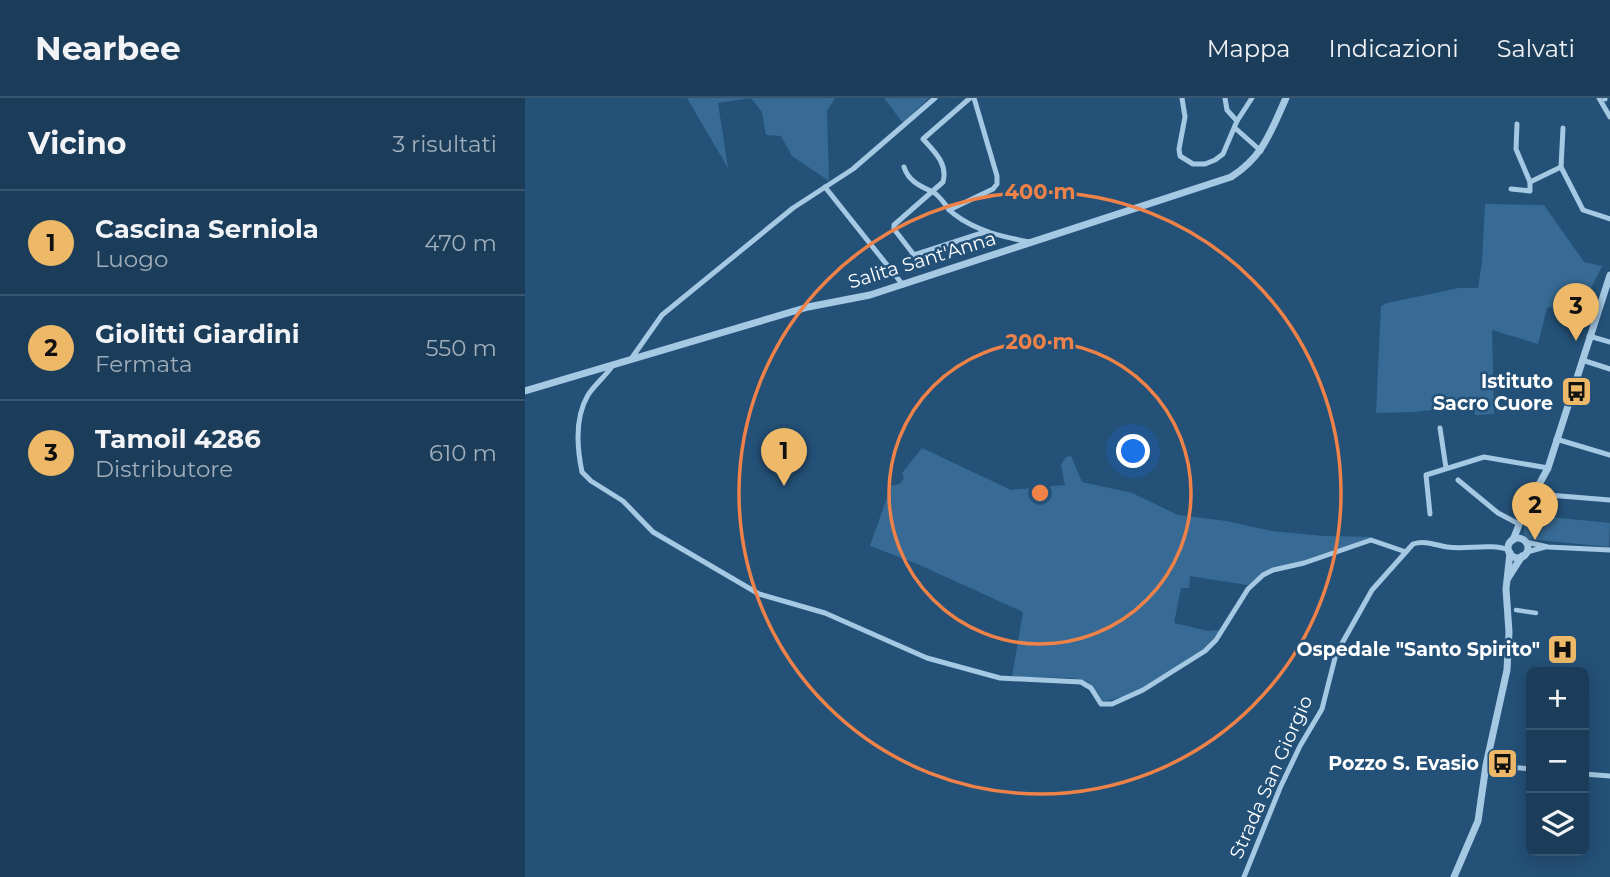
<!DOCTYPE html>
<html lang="it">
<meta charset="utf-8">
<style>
:root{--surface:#1b3d5a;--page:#284863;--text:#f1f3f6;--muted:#a0aebb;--line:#395670;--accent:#edb969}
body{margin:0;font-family:Montserrat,sans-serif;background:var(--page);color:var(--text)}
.controls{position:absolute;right:21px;bottom:21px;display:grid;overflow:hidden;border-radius:10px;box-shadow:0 4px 18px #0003}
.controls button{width:63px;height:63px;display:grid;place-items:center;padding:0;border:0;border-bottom:2px solid var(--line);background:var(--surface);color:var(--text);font:35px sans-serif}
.you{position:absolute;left:609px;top:354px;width:24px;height:24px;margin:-18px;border:5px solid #fff;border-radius:50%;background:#1a73e8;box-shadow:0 0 0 10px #1a73e833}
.badge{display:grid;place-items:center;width:46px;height:46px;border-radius:50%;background:var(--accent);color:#111;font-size:23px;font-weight:700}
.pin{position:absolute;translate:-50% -58px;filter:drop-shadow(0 2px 4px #0008)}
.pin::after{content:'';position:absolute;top:37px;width:24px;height:21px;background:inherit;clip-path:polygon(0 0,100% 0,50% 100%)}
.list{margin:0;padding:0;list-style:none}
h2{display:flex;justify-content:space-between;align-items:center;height:91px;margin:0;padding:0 28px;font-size:30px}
h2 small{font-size:23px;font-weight:400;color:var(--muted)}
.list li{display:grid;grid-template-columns:46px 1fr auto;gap:21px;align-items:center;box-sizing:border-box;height:105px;padding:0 28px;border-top:2px solid var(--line)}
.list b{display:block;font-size:26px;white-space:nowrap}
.list p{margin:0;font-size:23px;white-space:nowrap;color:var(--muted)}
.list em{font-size:23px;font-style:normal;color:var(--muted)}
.icon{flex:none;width:38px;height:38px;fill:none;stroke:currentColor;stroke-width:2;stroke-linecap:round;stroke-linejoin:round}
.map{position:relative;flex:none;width:1085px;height:779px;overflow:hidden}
header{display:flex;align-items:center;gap:42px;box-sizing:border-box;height:98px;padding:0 35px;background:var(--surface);border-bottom:2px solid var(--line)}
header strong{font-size:33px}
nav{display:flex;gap:38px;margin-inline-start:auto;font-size:24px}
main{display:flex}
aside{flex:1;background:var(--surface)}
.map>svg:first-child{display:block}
.green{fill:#376b95}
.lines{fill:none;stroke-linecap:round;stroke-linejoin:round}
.pedestrian{stroke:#a5c8e3;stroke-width:4.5}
.minor{stroke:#a5c8e3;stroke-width:5}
.tertiary{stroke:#a5c8e3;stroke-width:7}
.ring{fill:none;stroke:#ee8249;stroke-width:3.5}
.labels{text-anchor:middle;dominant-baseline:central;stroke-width:5;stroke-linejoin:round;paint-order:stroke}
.street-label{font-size:19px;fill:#fff;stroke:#245178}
.poi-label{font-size:19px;font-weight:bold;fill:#fff;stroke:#245178;text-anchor:end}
.centre{fill:#ee8249;stroke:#245178;stroke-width:3.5}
.ring-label{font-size:21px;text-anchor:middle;font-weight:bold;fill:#ee8249;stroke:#245178;stroke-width:5;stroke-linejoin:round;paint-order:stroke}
</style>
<header>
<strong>Nearbee</strong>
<nav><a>Mappa</a><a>Indicazioni</a><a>Salvati</a></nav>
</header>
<main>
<aside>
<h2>Vicino<small>3 risultati</small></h2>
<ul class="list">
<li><span class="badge">1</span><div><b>Cascina Serniola</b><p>Luogo</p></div><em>470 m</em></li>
<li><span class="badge">2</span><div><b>Giolitti Giardini</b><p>Fermata</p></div><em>550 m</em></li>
<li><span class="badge">3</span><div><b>Tamoil 4286</b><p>Distributore</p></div><em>610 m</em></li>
</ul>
</aside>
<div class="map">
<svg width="1085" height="779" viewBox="0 0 1085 779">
<rect width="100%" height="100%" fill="#245178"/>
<!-- green -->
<g class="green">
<path d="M162 0H225L193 5 203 70Z"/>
<path d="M226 0H310L302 13 304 83 267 58 256 38 241 37 237 14Z"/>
<path d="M359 0H404L378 25Z"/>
<path d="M960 106 1019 107 1059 164 1077 168 1059 204 1040 205 1022 210 1013 246 967 232 969 316 950 317 948 307 889 314 851 315 856 208 862 205 934 190H953L957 164Z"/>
<path d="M397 350 486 392 540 387 536 367 541 359 546 358 557 384 607 395 653 417 701 423 746 433 799 438 847 439 778 463 747 469 722 487 665 478 664 490H656L649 525 683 533 695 532C689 539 684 547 677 553 657 569 600 604 576 603L563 584 547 580 487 579 498 514 390 465 345 448 366 388 375 386 379 380 377 375Z"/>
<path d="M1005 417 1085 425 1084 449 1003 441 999 436V422Z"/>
</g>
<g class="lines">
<!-- pedestrian -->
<path class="pedestrian" d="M991 512 1011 515"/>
<!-- minor -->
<g class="minor">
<path d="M445 0 398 41C410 54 423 66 418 84L369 127V131L389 157 460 134"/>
<path d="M657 0 660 19 654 51 655 58 668 66H680L690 62 698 56 712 23 727 0"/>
<path d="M700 0 702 12 712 23"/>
<path d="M1074 0 1085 19"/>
<path d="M1080 1V0"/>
<path d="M710 30 736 53"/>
<path d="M1038 30 1036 69 1058 112 1085 121"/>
<path d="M379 69C383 82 394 88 406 93 415 96 421 110 429 116 451 133 478 139 505 144"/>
<path d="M1005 84 1036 69"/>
<path d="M300 89 378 187"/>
<path d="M986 91 1005 93V84L991 51 992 26"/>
<path d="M424 112 468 91 472 86V78L449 0"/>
<path d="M1064 238 1085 244"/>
<path d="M106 261 137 217 268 110 328 71 410 0"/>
<path d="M1057 262 1085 271"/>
<path d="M88 267C81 278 70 286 63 297 50 319 52 350 57 374L66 383 98 403 128 434 234 496 300 515 402 560 475 580 556 584 566 590 576 606H587L618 592 680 553 691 542 723 491 738 477 748 472 779 465 846 442 881 454"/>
<path d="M915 330 921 370"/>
<path d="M1031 341 1085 357"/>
<path d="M933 382 973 415 994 426"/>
<path d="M1011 396 1085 402"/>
<path d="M905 416 901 377 959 359 1023 370"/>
<path d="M1001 444 1023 449 1085 452"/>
<path d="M1002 454 1020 449"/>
<path d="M961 667 1006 671"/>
<path d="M1059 676 1085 678"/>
<path d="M719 779 755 690 775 648 797 611 811 556 847 492 888 446C900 442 910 447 922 449 942 452 965 445 984 452"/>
</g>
<!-- tertiary -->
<g class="tertiary">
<path d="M0 293 283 209 345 197 706 79C738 59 746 33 761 0"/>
<circle cx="993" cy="450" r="10"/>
<path d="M988 442 999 414 1023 370 1085 177"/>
<path d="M983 480 997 458"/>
<path d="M929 779 953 723 961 667 982 572 984 534 981 491 985 455"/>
</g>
</g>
<!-- distance rings -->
<g class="ring">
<circle cx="515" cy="395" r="151"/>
<circle cx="515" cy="395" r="301"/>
</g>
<!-- icons -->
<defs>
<symbol id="bus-square" viewBox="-11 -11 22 22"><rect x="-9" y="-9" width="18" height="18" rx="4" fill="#edb969" stroke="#245178"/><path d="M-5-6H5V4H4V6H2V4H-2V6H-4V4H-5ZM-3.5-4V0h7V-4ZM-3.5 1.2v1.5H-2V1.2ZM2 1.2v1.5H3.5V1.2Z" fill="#111"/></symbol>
<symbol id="hospital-square" viewBox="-11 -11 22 22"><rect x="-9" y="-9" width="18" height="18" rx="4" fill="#edb969" stroke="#245178"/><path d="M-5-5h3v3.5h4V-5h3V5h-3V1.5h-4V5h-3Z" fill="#111"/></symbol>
</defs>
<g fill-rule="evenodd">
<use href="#bus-square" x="1034" y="276" width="35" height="35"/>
<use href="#hospital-square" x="1020" y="534" width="35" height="35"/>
<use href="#bus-square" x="960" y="648" width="35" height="35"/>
</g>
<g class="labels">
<!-- street labels -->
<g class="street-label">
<text transform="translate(397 162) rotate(-17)">Salita Sant'Anna</text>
<text transform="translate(746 679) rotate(-66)">Strada San Giorgio</text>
</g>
<!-- poi labels -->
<g class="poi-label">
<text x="1028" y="283">Istituto<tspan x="1028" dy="22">Sacro Cuore</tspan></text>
<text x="1015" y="551">Ospedale "Santo Spirito"</text>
<text x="954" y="665">Pozzo S. Evasio</text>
</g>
</g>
<circle cx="515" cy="395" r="10" class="centre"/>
<g class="ring-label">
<text x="515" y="101">400 m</text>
<text x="515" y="251">200 m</text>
</g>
</svg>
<div class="controls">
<button>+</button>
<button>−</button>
<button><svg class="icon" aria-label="layers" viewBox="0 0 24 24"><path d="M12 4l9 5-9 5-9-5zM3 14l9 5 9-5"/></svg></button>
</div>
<div class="you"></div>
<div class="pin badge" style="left:259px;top:388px">1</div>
<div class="pin badge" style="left:1010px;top:442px">2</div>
<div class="pin badge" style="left:1051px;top:243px">3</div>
</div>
</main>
